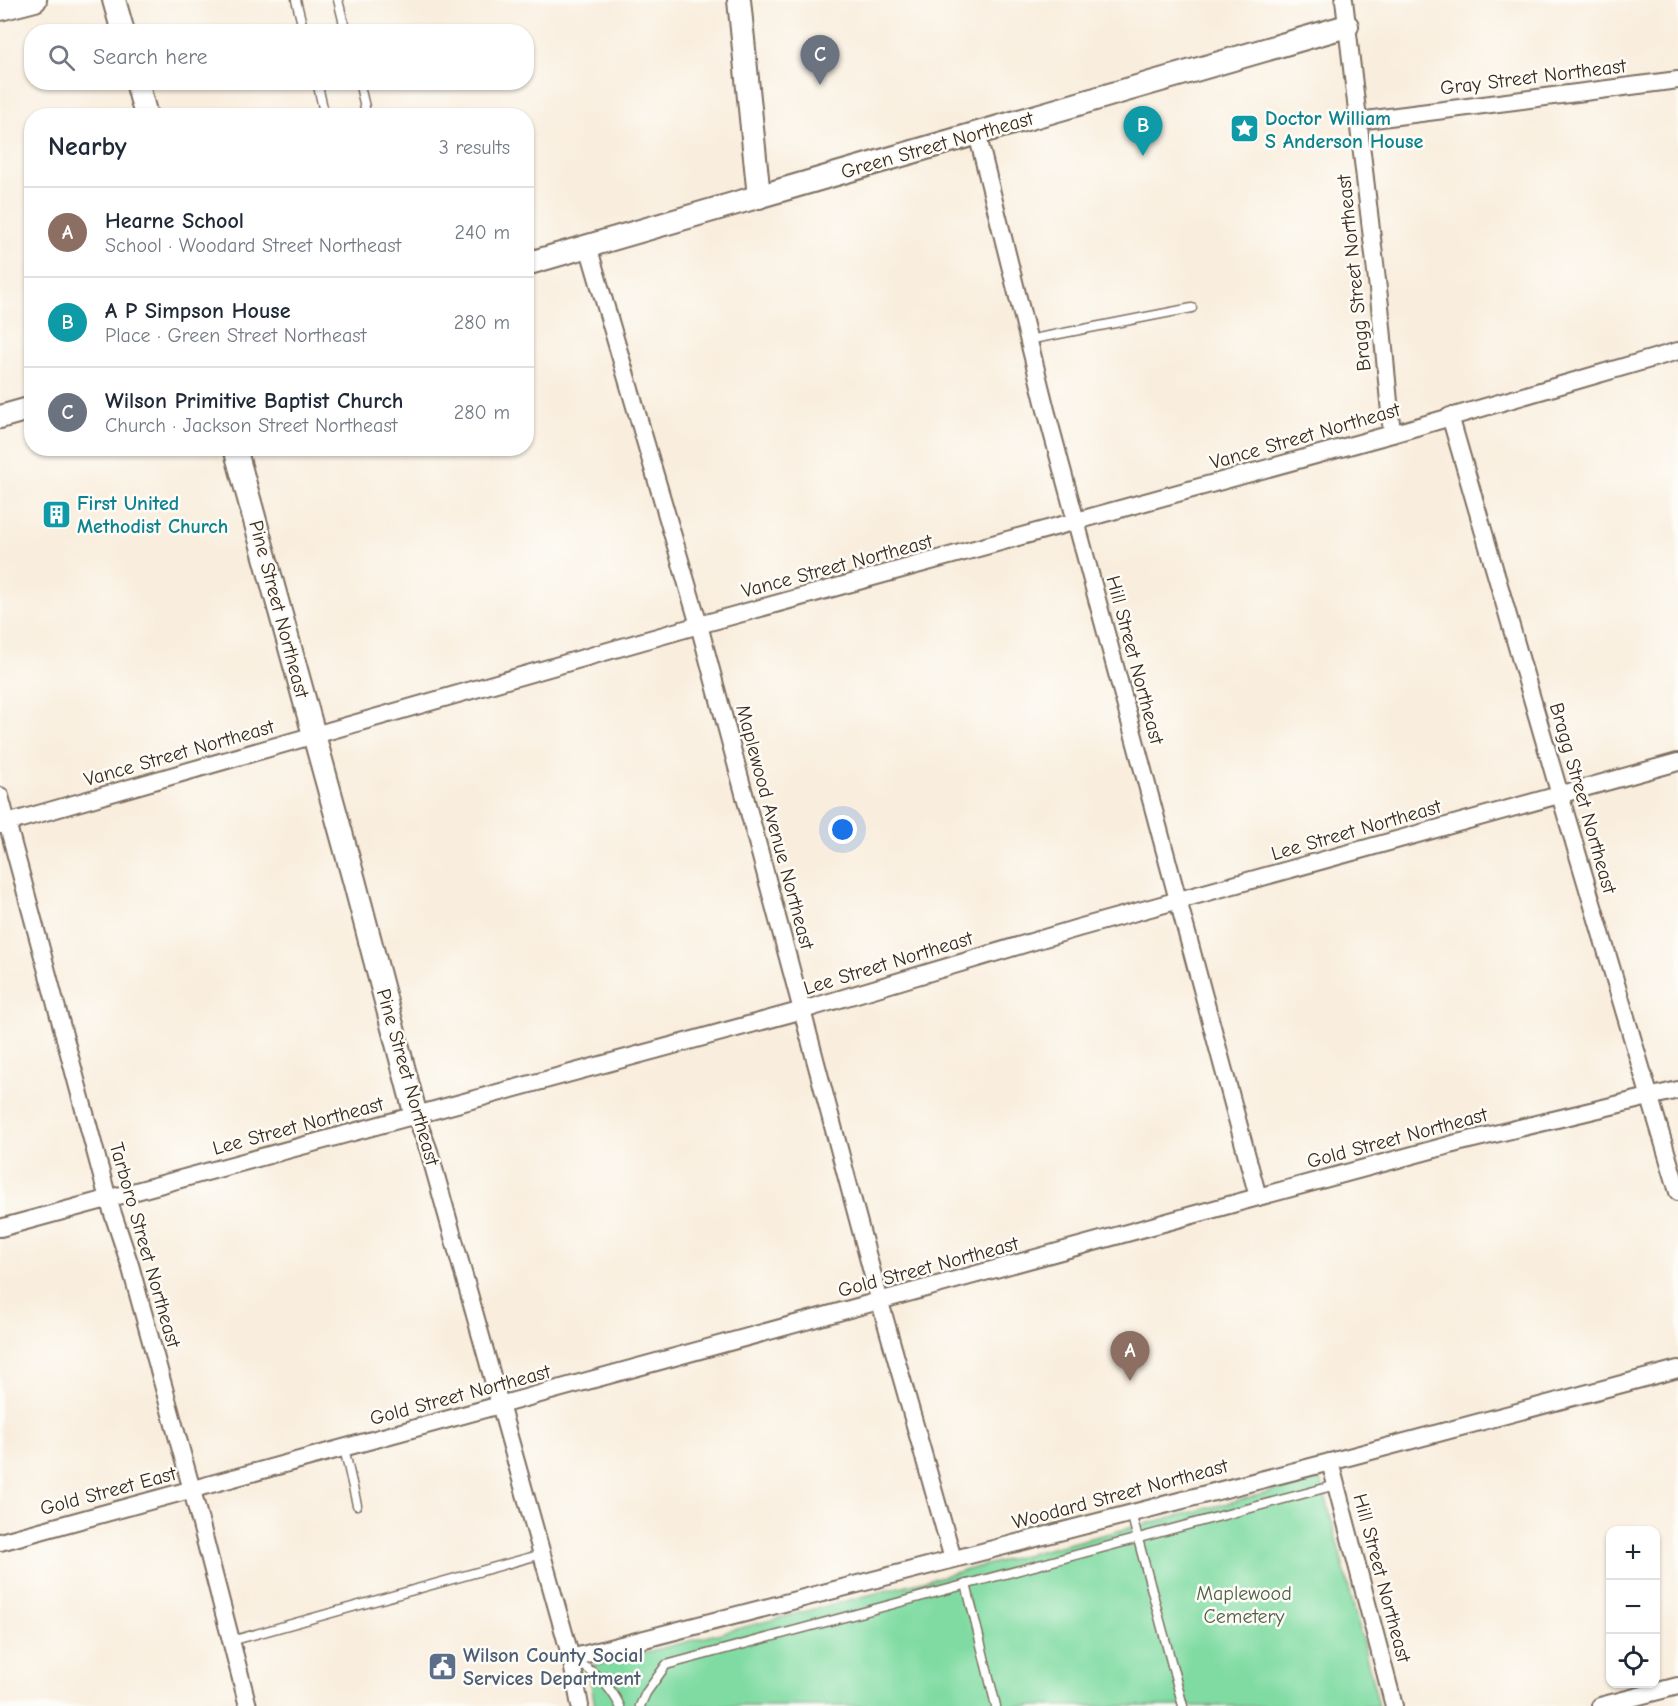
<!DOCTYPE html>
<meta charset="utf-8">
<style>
:root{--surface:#fff;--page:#f2f2f3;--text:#1f2937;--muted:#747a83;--line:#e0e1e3;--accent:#d1495b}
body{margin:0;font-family:"Comic Neue",sans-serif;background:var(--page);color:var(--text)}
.controls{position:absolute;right:18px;bottom:18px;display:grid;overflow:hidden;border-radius:12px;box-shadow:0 2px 4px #0004}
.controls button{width:54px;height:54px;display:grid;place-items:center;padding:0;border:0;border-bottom:2px solid var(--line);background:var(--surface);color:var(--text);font:30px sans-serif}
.you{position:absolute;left:843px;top:830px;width:21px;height:21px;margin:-15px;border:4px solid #fff;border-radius:50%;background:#1a73e8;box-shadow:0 0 0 9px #1a73e833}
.badge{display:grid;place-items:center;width:39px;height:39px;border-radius:50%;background:var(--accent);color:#fff;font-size:20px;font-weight:700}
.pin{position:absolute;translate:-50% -50px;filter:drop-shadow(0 2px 3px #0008)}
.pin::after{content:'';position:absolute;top:32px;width:21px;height:18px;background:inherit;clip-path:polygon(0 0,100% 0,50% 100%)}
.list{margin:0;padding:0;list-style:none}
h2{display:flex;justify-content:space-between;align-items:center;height:78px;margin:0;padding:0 24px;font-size:26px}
h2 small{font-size:20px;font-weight:400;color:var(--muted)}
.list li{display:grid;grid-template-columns:39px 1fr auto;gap:18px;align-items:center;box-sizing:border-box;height:90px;padding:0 24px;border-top:2px solid var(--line)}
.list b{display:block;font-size:22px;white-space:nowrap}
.list p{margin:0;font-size:20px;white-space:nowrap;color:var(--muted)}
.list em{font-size:20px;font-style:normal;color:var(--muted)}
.icon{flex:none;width:33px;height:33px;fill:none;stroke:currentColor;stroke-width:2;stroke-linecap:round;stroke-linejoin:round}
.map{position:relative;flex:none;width:1678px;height:1706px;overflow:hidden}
.search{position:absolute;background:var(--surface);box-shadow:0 2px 4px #0004;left:24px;top:24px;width:510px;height:66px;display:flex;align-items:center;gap:15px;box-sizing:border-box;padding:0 21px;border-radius:24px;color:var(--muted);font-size:22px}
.panel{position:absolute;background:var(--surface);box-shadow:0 2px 4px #0004;left:24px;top:108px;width:510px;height:348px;border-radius:24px}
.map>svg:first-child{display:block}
.green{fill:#80dba2;stroke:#5e8260;stroke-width:1.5}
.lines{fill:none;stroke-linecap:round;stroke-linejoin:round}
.lane-casing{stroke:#7e6f61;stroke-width:11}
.street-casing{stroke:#7e6f61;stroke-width:20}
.secondary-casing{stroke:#7e6f61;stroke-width:26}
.lane{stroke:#fff;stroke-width:8}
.street{stroke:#fff;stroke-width:16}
.secondary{stroke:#fff;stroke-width:22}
.labels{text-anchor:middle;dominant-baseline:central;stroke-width:5;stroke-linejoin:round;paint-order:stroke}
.street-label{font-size:20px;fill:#3b2a1e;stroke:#fdfcf7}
.culture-label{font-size:20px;font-weight:bold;fill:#0d838f;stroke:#fdfcf7;text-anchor:start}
.park-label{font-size:20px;fill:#505f46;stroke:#fdfcf7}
.service-label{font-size:20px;font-weight:bold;fill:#4e5e75;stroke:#fdfcf7;text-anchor:start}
</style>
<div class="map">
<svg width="1678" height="1706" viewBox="0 0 1678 1706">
<rect width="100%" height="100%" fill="#fdfcf7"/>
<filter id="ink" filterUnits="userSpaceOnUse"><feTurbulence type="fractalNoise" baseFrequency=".0167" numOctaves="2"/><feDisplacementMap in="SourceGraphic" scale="12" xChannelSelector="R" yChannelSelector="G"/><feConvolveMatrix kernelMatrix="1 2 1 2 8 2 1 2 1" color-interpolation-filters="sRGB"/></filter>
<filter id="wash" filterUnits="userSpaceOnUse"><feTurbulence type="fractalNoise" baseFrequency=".008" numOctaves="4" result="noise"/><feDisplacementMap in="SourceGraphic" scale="24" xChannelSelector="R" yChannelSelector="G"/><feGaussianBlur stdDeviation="1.35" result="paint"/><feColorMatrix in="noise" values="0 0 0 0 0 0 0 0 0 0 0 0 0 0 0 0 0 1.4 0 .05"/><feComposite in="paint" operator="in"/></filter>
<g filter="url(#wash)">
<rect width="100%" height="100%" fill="#f9eede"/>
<!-- green -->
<path class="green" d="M1321 1479 1379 1706H595L588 1667Z"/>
</g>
<g filter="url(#ink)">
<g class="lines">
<defs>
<g id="lane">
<path d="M296 0 304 32"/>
<path d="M338 0 346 32"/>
<path d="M317 82 324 112 327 116"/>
<path d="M359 82 365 107 362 116"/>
<path d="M1028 340 1192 308"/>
<path d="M344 1448 357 1505"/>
<path d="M1131 1513 1183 1706"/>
<path d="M966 1584 996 1706"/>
<path d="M231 1641 542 1554"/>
<path d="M571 1658C593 1671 609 1683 620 1706"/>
<path d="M640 1706 646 1693 666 1665 1336 1485"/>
</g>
<g id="street">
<path d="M1344 0 1380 306 1392 434"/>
<path d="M1358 121 1678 80"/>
<path d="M977 133 1046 410 1258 1197"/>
<path d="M588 246 699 625 880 1302 953 1559"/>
<path d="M1450 416 1560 795 1678 1192"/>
<path d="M0 796 108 1199 130 1265 192 1490 248 1706"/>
<path d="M0 825 699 625 1392 434 1678 351"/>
<path d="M416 1116 429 1151 571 1658 580 1706"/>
<path d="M0 1228 803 1010 1078 928 1678 762"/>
<path d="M1330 1462 1394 1706"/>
<path d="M0 1542 1258 1197 1457 1143 1678 1090"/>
<path d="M571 1658 1330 1462 1678 1369"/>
<path d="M1600 1706 1678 1686"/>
</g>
<g id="secondary">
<path d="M114 0 123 32"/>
<path d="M739 0 759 197"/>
<path d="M0 9 35 0"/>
<path d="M137 82 146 116"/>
<path d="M526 264 1347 26"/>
<path d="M0 417 32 408"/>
<path d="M235 448 354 880 416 1116"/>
</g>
</defs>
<!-- lane casing -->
<use href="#lane" class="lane-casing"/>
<!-- street casing -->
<use href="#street" class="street-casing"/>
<!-- secondary casing -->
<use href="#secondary" class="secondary-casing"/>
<!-- lane -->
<use href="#lane" class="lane"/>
<!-- street -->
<use href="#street" class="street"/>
<!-- secondary -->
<use href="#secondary" class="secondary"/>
</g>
</g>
<!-- icons -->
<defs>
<symbol id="sight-square" viewBox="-11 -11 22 22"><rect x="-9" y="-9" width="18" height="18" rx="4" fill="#0f9aa8" stroke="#fdfcf7"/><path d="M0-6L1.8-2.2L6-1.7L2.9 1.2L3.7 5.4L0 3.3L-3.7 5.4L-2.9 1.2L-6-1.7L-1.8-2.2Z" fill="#fff"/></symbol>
<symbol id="building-square" viewBox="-11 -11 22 22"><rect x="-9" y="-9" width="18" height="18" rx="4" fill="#0f9aa8" stroke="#fdfcf7"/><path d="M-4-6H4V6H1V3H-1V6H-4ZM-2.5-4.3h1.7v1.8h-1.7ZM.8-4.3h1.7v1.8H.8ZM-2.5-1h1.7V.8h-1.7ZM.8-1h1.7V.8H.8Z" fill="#fff"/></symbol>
<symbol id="civic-square" viewBox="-11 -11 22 22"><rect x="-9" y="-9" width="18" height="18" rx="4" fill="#5c6f8a" stroke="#fdfcf7"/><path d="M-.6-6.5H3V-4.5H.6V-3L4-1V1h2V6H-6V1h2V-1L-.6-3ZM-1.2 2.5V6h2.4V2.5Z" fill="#fff"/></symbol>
</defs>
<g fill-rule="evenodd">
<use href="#sight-square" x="1228" y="112" width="33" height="33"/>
<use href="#building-square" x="40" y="498" width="33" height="33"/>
<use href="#civic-square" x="426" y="1650" width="33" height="33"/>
</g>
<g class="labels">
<!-- street labels -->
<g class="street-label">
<text transform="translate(1533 77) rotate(-7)">Gray Street Northeast</text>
<text transform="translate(937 145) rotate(-16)">Green Street Northeast</text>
<text transform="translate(1354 273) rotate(-96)">Bragg Street Northeast</text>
<text transform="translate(1305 436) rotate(-16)">Vance Street Northeast</text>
<text transform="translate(837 566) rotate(-15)">Vance Street Northeast</text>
<text transform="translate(279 609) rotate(75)">Pine Street Northeast</text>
<text transform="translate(1135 660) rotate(75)">Hill Street Northeast</text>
<text transform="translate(179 753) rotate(-16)">Vance Street Northeast</text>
<text transform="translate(1583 798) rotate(74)">Bragg Street Northeast</text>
<text transform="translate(775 827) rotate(75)">Maplewood Avenue Northeast</text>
<text transform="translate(1356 830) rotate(-16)">Lee Street Northeast</text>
<text transform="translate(888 963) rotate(-17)">Lee Street Northeast</text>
<text transform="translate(408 1077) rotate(74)">Pine Street Northeast</text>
<text transform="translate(298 1126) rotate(-15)">Lee Street Northeast</text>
<text transform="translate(1397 1138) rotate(-15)">Gold Street Northeast</text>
<text transform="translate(145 1245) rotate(74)">Tarboro Street Northeast</text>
<text transform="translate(928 1267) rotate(-15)">Gold Street Northeast</text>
<text transform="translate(460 1395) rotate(-15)">Gold Street Northeast</text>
<text transform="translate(108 1491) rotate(-15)">Gold Street East</text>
<text transform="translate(1120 1494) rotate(-15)">Woodard Street Northeast</text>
<text transform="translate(1382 1578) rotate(75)">Hill Street Northeast</text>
</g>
<!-- culture labels -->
<g class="culture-label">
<text x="1265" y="118">Doctor William<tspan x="1265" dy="23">S Anderson House</tspan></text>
<text x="77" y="503">First United<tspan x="77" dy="23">Methodist Church</tspan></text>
</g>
<!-- park labels -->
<g class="park-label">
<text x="1244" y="1593">Maplewood<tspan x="1244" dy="23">Cemetery</tspan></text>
</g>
<!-- service labels -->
<g class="service-label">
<text x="463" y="1655">Wilson County Social<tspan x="463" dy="23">Services Department</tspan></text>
</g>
</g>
</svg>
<div class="controls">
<button>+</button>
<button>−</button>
<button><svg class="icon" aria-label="locate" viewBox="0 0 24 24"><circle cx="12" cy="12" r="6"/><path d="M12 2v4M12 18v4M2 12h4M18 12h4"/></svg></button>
</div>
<div class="you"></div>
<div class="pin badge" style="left:1130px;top:1381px;background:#8d6e63">A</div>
<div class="pin badge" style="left:1143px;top:156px;background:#0f9aa8">B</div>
<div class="pin badge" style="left:820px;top:85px;background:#6b7280">C</div>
<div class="search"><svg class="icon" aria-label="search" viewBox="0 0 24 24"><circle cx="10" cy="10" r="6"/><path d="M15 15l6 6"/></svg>Search here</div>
<section class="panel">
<h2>Nearby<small>3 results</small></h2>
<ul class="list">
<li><span class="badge" style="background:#8d6e63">A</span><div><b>Hearne School</b><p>School · Woodard Street Northeast</p></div><em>240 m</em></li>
<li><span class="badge" style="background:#0f9aa8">B</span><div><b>A P Simpson House</b><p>Place · Green Street Northeast</p></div><em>280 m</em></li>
<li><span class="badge" style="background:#6b7280">C</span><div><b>Wilson Primitive Baptist Church</b><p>Church · Jackson Street Northeast</p></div><em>280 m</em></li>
</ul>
</section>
</div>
